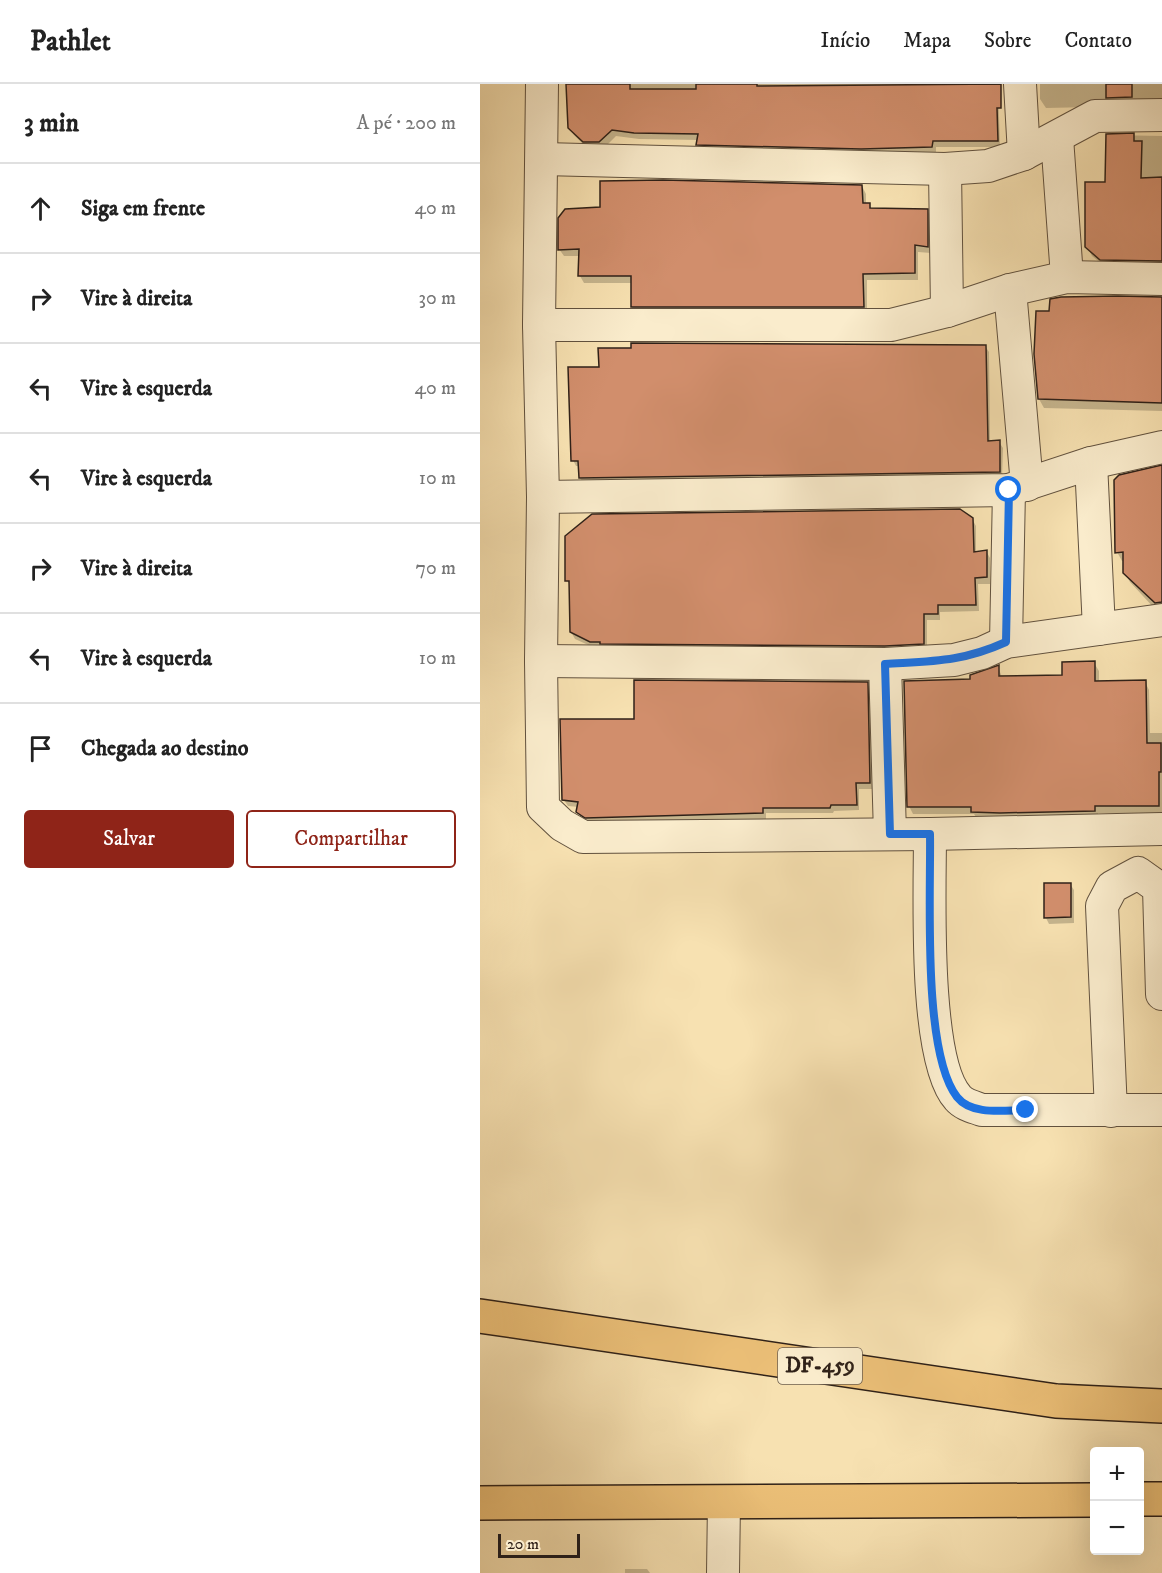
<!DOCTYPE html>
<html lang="pt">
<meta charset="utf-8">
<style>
:root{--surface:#fff;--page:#f2f2f2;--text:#222;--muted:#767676;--line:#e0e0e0;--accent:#8f2418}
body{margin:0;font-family:"IM FELL DW Pica",serif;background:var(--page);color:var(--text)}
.controls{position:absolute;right:18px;bottom:18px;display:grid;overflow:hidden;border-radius:6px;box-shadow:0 6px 24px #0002}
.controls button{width:54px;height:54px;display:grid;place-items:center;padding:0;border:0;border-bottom:2px solid var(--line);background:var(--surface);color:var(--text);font:30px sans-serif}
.scale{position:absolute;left:18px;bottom:15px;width:82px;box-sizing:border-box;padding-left:6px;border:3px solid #2f2118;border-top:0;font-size:16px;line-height:21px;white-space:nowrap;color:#2f2118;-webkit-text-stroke:4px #faeccc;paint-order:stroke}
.stop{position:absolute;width:18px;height:18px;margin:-14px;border:4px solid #1a73e8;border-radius:50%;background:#fff}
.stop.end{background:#1a73e8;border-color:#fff;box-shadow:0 2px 6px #0008}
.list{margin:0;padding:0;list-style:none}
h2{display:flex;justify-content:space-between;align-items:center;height:78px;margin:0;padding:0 24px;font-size:26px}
h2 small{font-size:20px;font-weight:400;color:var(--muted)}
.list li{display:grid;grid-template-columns:39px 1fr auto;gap:18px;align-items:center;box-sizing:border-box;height:90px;padding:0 24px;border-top:2px solid var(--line)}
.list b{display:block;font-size:22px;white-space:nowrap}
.list em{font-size:20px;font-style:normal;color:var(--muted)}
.actions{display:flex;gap:12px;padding:18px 24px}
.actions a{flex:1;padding:14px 0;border:2px solid var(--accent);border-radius:6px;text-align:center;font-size:21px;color:var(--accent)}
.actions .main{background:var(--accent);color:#fff}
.icon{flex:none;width:33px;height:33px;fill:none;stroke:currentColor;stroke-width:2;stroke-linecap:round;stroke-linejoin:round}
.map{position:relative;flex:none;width:682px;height:1489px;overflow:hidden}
header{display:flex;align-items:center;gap:36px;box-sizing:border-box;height:84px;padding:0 30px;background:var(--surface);border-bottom:2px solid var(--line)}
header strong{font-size:28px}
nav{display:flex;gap:33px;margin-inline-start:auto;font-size:21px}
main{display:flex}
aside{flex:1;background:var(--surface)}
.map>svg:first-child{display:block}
.shadow{fill:#0003}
.building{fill:#d18e6c;stroke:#2f2118;stroke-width:1.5}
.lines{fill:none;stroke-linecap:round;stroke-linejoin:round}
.minor-casing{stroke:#61513e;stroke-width:34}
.major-casing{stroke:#2f2118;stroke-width:36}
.minor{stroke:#faeccc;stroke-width:32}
.major{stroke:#ecc078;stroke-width:33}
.route{stroke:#1a73e8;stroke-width:8}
.labels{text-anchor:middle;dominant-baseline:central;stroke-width:6;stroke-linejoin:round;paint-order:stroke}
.shield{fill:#faeccc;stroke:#6c5e4e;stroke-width:1.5}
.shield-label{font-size:21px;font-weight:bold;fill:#2f2118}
</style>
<header>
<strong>Pathlet</strong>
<nav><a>Início</a><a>Mapa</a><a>Sobre</a><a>Contato</a></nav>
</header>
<main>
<aside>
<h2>3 min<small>A pé · 200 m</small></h2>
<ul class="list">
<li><svg class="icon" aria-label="ahead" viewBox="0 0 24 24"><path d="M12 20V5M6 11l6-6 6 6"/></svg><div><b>Siga em frente</b></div><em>40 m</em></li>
<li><svg class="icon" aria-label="right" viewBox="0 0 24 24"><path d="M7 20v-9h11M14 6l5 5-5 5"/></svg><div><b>Vire à direita</b></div><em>30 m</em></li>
<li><svg class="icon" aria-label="left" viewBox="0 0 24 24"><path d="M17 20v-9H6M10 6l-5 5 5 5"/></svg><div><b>Vire à esquerda</b></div><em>40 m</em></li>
<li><svg class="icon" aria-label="left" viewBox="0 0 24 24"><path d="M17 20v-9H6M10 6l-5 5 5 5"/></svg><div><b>Vire à esquerda</b></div><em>10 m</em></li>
<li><svg class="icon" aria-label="right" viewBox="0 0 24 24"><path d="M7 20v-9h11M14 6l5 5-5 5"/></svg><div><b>Vire à direita</b></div><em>70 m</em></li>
<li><svg class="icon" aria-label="left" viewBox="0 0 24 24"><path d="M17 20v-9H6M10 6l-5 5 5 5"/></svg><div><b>Vire à esquerda</b></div><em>10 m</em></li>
<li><svg class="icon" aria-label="arrive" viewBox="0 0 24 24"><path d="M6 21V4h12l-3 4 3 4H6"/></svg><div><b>Chegada ao destino</b></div></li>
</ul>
<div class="actions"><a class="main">Salvar</a><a>Compartilhar</a></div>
</aside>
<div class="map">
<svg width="682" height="1489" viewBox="0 0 682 1489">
<rect width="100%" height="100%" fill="#f7e1b1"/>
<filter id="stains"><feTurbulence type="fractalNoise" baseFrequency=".00333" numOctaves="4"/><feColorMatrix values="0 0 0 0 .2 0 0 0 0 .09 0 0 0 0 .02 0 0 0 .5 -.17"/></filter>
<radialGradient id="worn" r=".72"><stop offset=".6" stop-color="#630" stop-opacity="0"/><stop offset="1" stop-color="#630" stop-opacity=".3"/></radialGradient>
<!-- shadow -->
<g class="shadow">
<path d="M89 0H518L520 63H456V70L222 67 218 61 219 56 159 55 136 52 123 65H108L94 51 89 43Z"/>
<path d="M560 0H682V15H656L657 22 566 24 560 15Z"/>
<path d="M628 51 682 52V185L627 184 612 172 607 162 627 100Z"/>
<path d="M382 102 386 110V121H389L392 125 447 126 451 133V169L438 168V196H387V230H157L152 223 153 199H104L100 192V172H84L79 165Z"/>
<path d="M682 214V327L564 324 559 315Z"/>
<path d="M505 262 509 268 510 358H519L523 364 522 394 104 400 100 394V382H96L93 376Z"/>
<path d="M682 383V525H675L650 498 645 489V477H642L637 468Z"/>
<path d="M492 435 496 442V469L506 467 510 474V500H498L499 527 460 528V536H447V566L115 564 95 555 91 548V503L87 496Z"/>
<path d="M614 579 619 587V598H665L669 606 670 649H682V730L618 729V735L498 736 494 730H433L429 722 491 597 518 583 522 593H584Z"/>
<path d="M387 599 390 605 393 705H379V726L354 727 353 729H286V735L110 739 101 734 98 728 99 723 88 722 84 716 156 636Z"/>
<path d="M590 800 594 806V839L569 840 566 834Z"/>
<path d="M145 1485H167L170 1489H145Z"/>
</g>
<!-- building -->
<g class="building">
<path d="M86 0H150V5H216V0H277V2L521 0V24H517L518 57H453L452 63 381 65 216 61 218 50 154 49 132 46 119 58H103L88 44Z"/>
<path d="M626 0H652V13L626 14Z"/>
<path d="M654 49V57H662L661 94 682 93V177L620 176 605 163V98H625L626 50Z"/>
<path d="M183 96 382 101 383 119H390V124L448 125V163L435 161V189L383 190 384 223H151V192H98L99 165 78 166V134L85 125 120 123V97Z"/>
<path d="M638 212 682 213V319L558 315 554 270 556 227H569L570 215 581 213Z"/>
<path d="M151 259 506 261 508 357 520 356V388L99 394 98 377H91L88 283H119L118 264H151Z"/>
<path d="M682 381V518L675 519 643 489V468L635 469 634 396 639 391Z"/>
<path d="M480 425 493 434 494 468 507 466V493L495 494 496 521H458V530H444V560L405 562 120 560V558H110L90 548 89 497H85V452L112 430Z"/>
<path d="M615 577V597L666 596 667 659H681V688H679V722H615V727L520 729 491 728V723H427L424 597 490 595V591L519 581V592L582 591V578Z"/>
<path d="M154 596 388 598 390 699H376L377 721H351L350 724H283V729L105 734 96 728 98 718 82 716 80 635H154Z"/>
<path d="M564 799H591V833L564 834Z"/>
</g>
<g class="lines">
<defs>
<g id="minor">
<path d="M62 0 59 241 63 413 61 577 63 723 82 741 103 753 450 750 682 745"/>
<path d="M540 0 544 70"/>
<path d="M577 54 587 193"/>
<path d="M63 75 465 85 508 82 544 70 615 32 682 31"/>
<path d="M465 85 467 227"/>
<path d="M530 206 547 401"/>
<path d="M59 241H411L467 227 530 206 587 193 682 195"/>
<path d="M611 379 619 545"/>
<path d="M63 413 529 406 611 379 682 363"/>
<path d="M526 558 529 406"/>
<path d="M61 577 405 580 474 576 502 569 526 558 682 536"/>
<path d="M405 580 410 750"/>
<path d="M450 750C450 805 443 976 478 1014 484 1021 494 1023 502 1026H682"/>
<path d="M631 1027 622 822 632 803 658 789 679 804 682 910"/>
<path d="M243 1489 244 1418"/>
</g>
<g id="major">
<path d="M0 1232 576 1317 682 1322"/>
<path d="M660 1415H682"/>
<path d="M0 1419 614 1416"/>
</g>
</defs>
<!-- minor casing -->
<use href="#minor" class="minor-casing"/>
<!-- major casing -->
<use href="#major" class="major-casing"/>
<!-- minor -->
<use href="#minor" class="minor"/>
<!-- major -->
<use href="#major" class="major"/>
</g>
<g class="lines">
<!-- route -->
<path class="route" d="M529 406 526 558C482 578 452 577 405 580L410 750H450C451 809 442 968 477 1013 492 1032 525 1026 546 1026"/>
</g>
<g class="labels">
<!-- shield labels -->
<rect class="shield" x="298" y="1264" width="84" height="36" rx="4.5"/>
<g class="shield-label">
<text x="340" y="1282">DF-459</text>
</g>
</g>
<rect width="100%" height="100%" filter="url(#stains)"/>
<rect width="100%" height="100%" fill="url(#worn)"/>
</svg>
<div class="controls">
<button>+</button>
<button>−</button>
</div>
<div class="scale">20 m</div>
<div class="stop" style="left:529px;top:406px"></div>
<div class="stop end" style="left:546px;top:1026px"></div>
</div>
</main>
